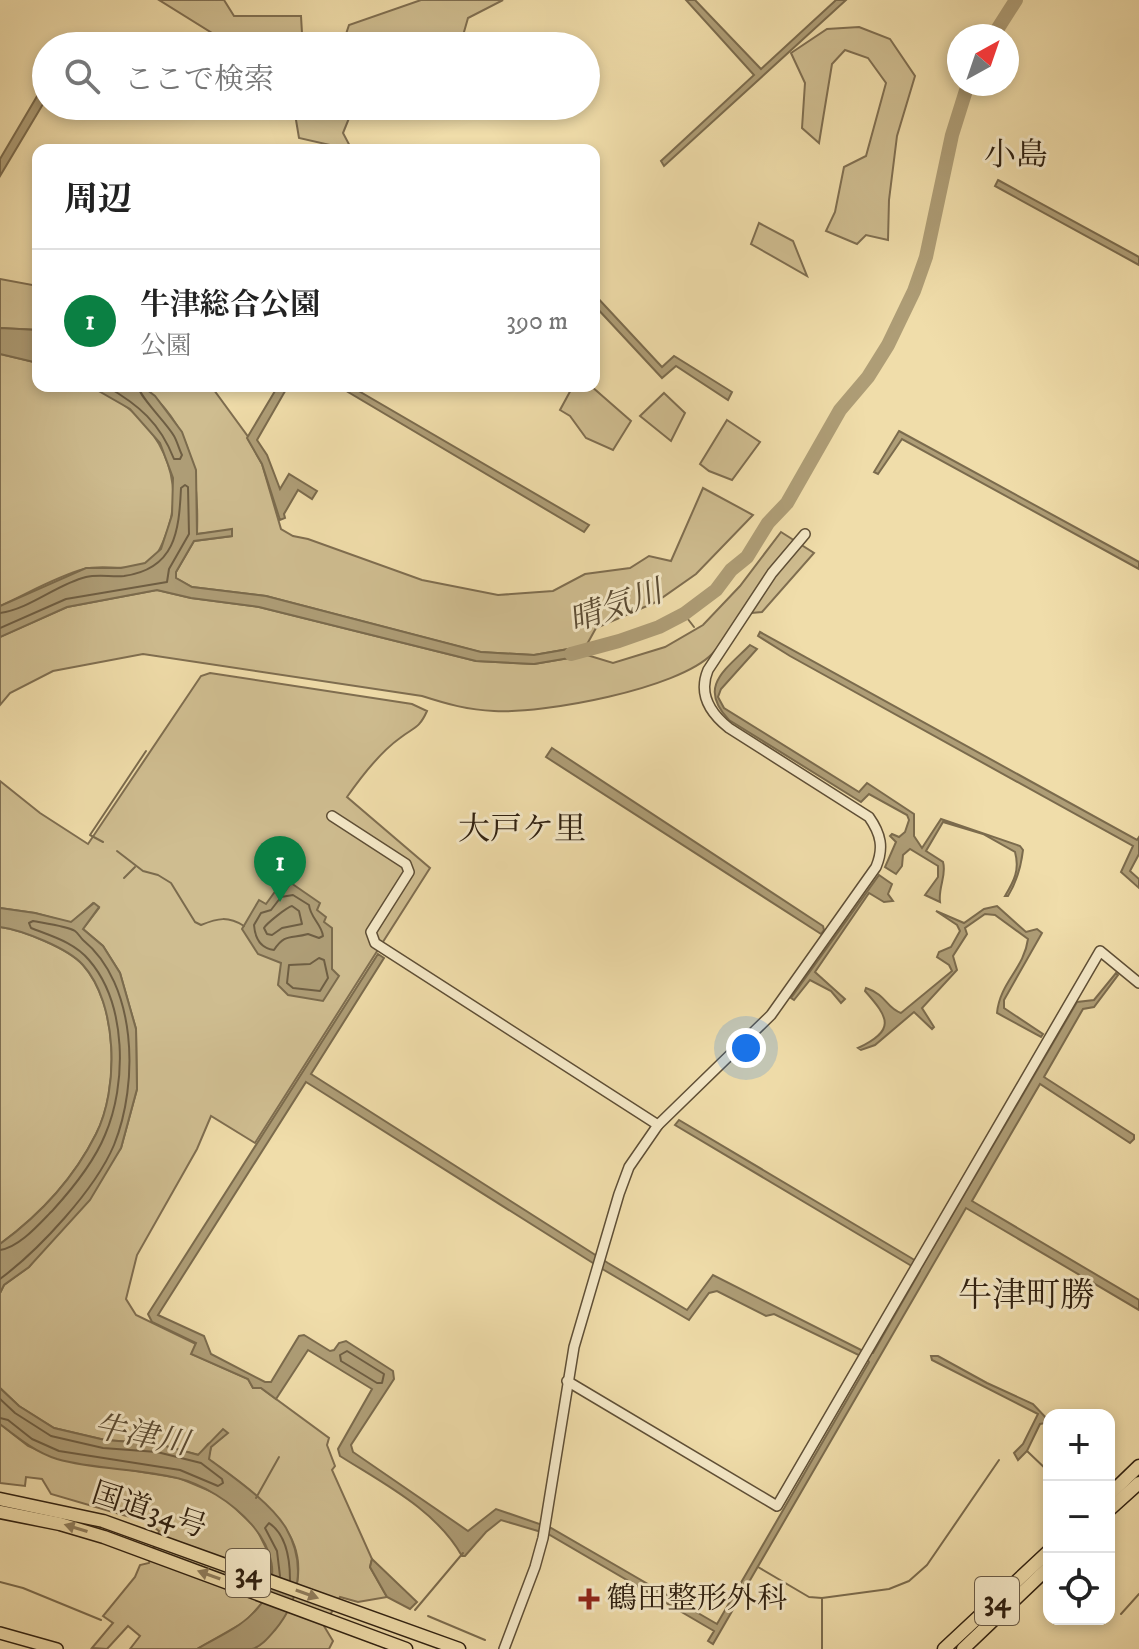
<!DOCTYPE html>
<html lang="ja">
<meta charset="utf-8">
<style>
:root{--surface:#fff;--page:#f2f2f2;--text:#222;--muted:#767676;--line:#e0e0e0;--accent:#0b8043}
body{margin:0;font-family:"IM FELL DW Pica","Noto Serif JP",serif;background:var(--page);color:var(--text)}
.controls{position:absolute;right:24px;bottom:24px;display:grid;overflow:hidden;border-radius:16px;box-shadow:0 4px 12px #0003}
.controls button{width:72px;height:72px;display:grid;place-items:center;padding:0;border:0;border-bottom:2px solid var(--line);background:var(--surface);color:var(--text);font:40px sans-serif}
.compass{position:absolute;left:947px;top:24px;width:72px;height:72px;border-radius:50%;background:var(--surface);box-shadow:0 4px 12px #0003;rotate:40deg}
.you{position:absolute;left:746px;top:1048px;width:28px;height:28px;margin:-20px;border:6px solid #fff;border-radius:50%;background:#1a73e8;box-shadow:0 0 0 12px #1a73e833}
.badge{display:grid;place-items:center;width:52px;height:52px;border-radius:50%;background:var(--accent);color:#fff;font-size:26px;font-weight:700}
.pin{position:absolute;translate:-50% -66px;filter:drop-shadow(0 2px 4px #0008)}
.pin::after{content:'';position:absolute;top:42px;width:28px;height:24px;background:inherit;clip-path:polygon(0 0,100% 0,50% 100%)}
.list{margin:0;padding:0;list-style:none}
h2{display:flex;justify-content:space-between;align-items:center;height:104px;margin:0;padding:0 32px;font-size:34px}
h2 small{font-size:26px;font-weight:400;color:var(--muted)}
.list li{display:grid;grid-template-columns:52px 1fr auto;gap:24px;align-items:center;box-sizing:border-box;height:144px;padding:0 32px;border-top:2px solid var(--line)}
.list b{display:block;font-size:30px;white-space:nowrap}
.list p{margin:0;font-size:26px;white-space:nowrap;color:var(--muted)}
.list em{font-size:26px;font-style:normal;color:var(--muted)}
.icon{flex:none;width:44px;height:44px;fill:none;stroke:currentColor;stroke-width:2;stroke-linecap:round;stroke-linejoin:round}
.map{position:relative;flex:none;width:1139px;height:1649px;overflow:hidden}
.search{position:absolute;background:var(--surface);box-shadow:0 4px 12px #0003;left:32px;top:32px;width:568px;height:88px;display:flex;align-items:center;gap:20px;box-sizing:border-box;padding:0 28px;border-radius:44px;color:var(--muted);font-size:30px}
.panel{position:absolute;background:var(--surface);box-shadow:0 4px 12px #0003;left:32px;top:144px;width:568px;height:248px;border-radius:16px}
.map>svg:first-child{display:block}
.green{fill:#cfbd90;stroke:#7f6e50;stroke-width:2}
.water{fill:#ae9d76;stroke:#7b6b4d;stroke-width:2;fill-rule:evenodd}
.lines{fill:none;stroke-linecap:round;stroke-linejoin:round}
.shore{stroke:#6e5e43;stroke-width:2}
.stream{stroke:#7b6b4d;stroke-width:2}
.river{stroke:#ae9d76;stroke-width:14}
.minor-casing{stroke:#5f4f36;stroke-width:12}
.major-casing{stroke:#2f2010;stroke-width:14}
.highway-casing{stroke:#2f2010;stroke-width:15}
.minor{stroke:#f5e9c8;stroke-width:9}
.major{stroke:#f0ddaa;stroke-width:11}
.highway{stroke:#f0ddaa;stroke-width:12}
.oneway{fill:#907e5d}
.poi-dot{fill:#8f2418;stroke:#f5e9c8;stroke-width:3}
.labels{text-anchor:middle;dominant-baseline:central;stroke-width:6;stroke-linejoin:round;paint-order:stroke}
.shield{fill:#f5e9c8;stroke:#6a5c47;stroke-width:2}
.shield-label{font-size:28px;font-weight:bold;fill:#2f2010}
.street-label{font-size:30px;fill:#2f2010;stroke:#f5e9c8}
.poi-label{font-size:30px;fill:#2f2010;stroke:#f5e9c8;text-anchor:start}
.neighbourhood-label{font-size:32px;fill:#2f2010;stroke:#f5e9c8}
.water-label{font-size:32px;font-style:italic;fill:#5b4c34;stroke:#f5e9c8}
.quarter-label{font-size:34px;fill:#2f2010;stroke:#f5e9c8}
</style>
<div class="map">
<svg width="1139" height="1649" viewBox="0 0 1139 1649">
<rect width="100%" height="100%" fill="#f0ddaa"/>
<filter id="stains"><feTurbulence type="fractalNoise" baseFrequency=".0025" numOctaves="4"/><feColorMatrix values="0 0 0 0 .2 0 0 0 0 .09 0 0 0 0 .02 0 0 0 .5 -.17"/></filter>
<radialGradient id="worn" r=".72"><stop offset=".6" stop-color="#630" stop-opacity="0"/><stop offset="1" stop-color="#630" stop-opacity=".3"/></radialGradient>
<!-- green -->
<g class="green">
<path d="M159 0H224L234 16H301L302 33H244L249 46H233Z"/>
<path d="M421 0H503L468 18 460 46H342L349 25Z"/>
<path d="M859 27 890 39 915 76 897 136 889 200 888 240 866 235 857 244 826 231 835 212 844 167 866 156 886 83 868 58 845 50 832 64 819 143 802 128 805 83 791 53 827 29Z"/>
<path d="M306 106H354L343 133 352 150 299 138 295 114 306 109Z"/>
<path d="M759 223 793 241 807 276 751 244Z"/>
<path d="M0 279 38 286V330L0 328Z"/>
<path d="M0 354 38 363V386C54 386 78 382 93 387 149 410 188 469 168 529 163 542 159 557 145 564 126 572 103 564 84 569 55 577 27 594 0 606Z"/>
<path d="M142 386H211L249 438 248 439 262 464 281 529 293 536 308 539 422 580 498 595 553 591 585 574 630 568 649 556 671 561 703 488 753 515 696 574 656 602 596 628 586 646 534 655 480 652 266 596 192 587 176 578V572L194 541 232 536V530L197 534C199 474 192 426 142 386Z"/>
<path d="M573 386H591L631 421 613 450 586 438 570 416 560 410Z"/>
<path d="M664 393 685 413 671 441 640 416Z"/>
<path d="M727 420 760 442 732 480 709 471 700 464Z"/>
<path d="M781 532 814 553 762 612 740 614C731 627 723 643 712 654 678 689 543 714 494 711 468 710 447 704 422 696L143 654 53 671 10 693 0 705V637L67 607 157 590 191 598 259 607 476 661 534 664 587 655 613 663 665 647 703 625 740 586Z"/>
<path d="M210 673 412 704 427 711C419 729 414 727 400 738 379 753 361 777 347 797L430 868 255 1143 211 1116 197 1149 137 1255 126 1299 136 1315 196 1344 192 1354 248 1379 253 1388H261L329 1438 327 1445 335 1466 332 1470 372 1559 370 1567 387 1597 358 1602 340 1597 324 1626 333 1641 329 1649H254C292 1621 315 1567 283 1525 263 1498 235 1478 208 1459L211 1447 227 1433 208 1444 199 1455 158 1444 105 1440 54 1428 19 1406 0 1388V1293L4 1285 29 1267 121 1148 137 1089 136 1029 120 973 103 946 83 929 99 908 93 903 71 923 35 913 0 908V781L40 813 88 844 201 676Z"/>
<path d="M0 927C22 930 68 948 83 965 118 1004 119 1089 96 1134 73 1180 41 1214 0 1244Z"/>
<path d="M0 1424 28 1446 56 1458 179 1478 222 1496 256 1528 269 1554 272 1575 263 1602 246 1621 197 1649H130L140 1636 128 1626 107 1649 92 1648 113 1623 103 1616 135 1577 140 1565 149 1563 159 1531 147 1522 51 1494 42 1479 26 1477 25 1486 0 1483Z"/>
</g>
<!-- water -->
<g class="water">
<path d="M686 0H695L761 69 836 0H846L664 166 661 161 754 75Z"/>
<path d="M46 81V99L0 176V159Z"/>
<path d="M998 180 1139 257V265L995 186Z"/>
<path d="M594 294 662 367 674 356 732 392 728 400 676 366 662 378 594 305Z"/>
<path d="M0 328 38 330V363L0 354Z"/>
<path d="M90 386H142L155 396 182 432 196 470 197 534 232 529V536L194 541 176 572V578L192 587 266 596 481 652 534 655 586 646 587 655 534 664 476 661 259 607 191 598 157 590 67 607 0 637V606L86 568H121L145 563 161 549 172 515 173 478 160 443 130 409Z"/>
<path d="M278 386H288L257 440 267 455 280 489 289 474 317 491 312 499 298 490 284 514 285 518 280 520 262 464 247 438Z"/>
<path d="M338 386H350L589 525 584 532Z"/>
<path d="M899 431 1139 562V569L902 439 878 474 874 472Z"/>
<path d="M760 632 1137 840 1139 837V854L1130 871 1139 879V888L1121 872 1133 846 790 656 758 636Z"/>
<path d="M750 645 757 649 721 689 718 697 724 708 859 792 867 783 914 814V836L922 848 941 819 1020 846 1023 850C1021 868 1017 881 1008 896H1005C1014 881 1020 870 1015 852L983 834 943 822 926 851 943 862C947 875 938 887 940 902L925 895 938 877V866L910 849 903 855 902 866 896 874 885 867 896 842 890 836 892 834 899 837 905 832 909 820 907 815 869 794 861 802 729 720C697 687 725 670 750 645Z"/>
<path d="M552 748 823 926 824 930 821 934 546 757Z"/>
<path d="M879 875 892 884 888 894 893 901 884 902 869 893 815 972 845 999 841 1003 831 991 810 980 794 1000 791 998Z"/>
<path d="M291 883 320 903 317 910 326 917 324 922 332 928V969L339 976 323 1001 288 995 278 985 281 963 258 954 242 929 259 900 266 904 279 886 286 890Z"/>
<path d="M94 903 99 907 83 929 103 946 120 973 136 1029 137 1089 121 1148 90 1200 29 1267 4 1285 0 1293V1244C41 1214 73 1180 96 1134 119 1089 118 1004 83 965 68 948 22 930 0 927V908L35 913 71 922Z"/>
<path d="M997 906 1026 932 1037 929 1042 933 1004 1000V1008L1043 1034 1041 1037 997 1013C1000 982 1024 969 1028 939L995 915 985 914 965 928 967 934 953 956 957 970 922 1008 934 1027 932 1029 914 1012 875 1045 861 1050 858 1048C896 1030 889 1018 865 991L866 988C887 995 886 1008 901 1013L952 971 949 965 937 957 939 952 951 947 960 931 957 925 936 911 964 923 984 909Z"/>
<path d="M378 954 384 958 311 1074 608 1263 687 1310 713 1275 867 1353H873L920 1271 675 1125 679 1120 923 1265 1077 1002 1094 1000 1116 973 1118 975 1094 1007 1083 1009 1044 1077 1134 1135V1139L1130 1143 1040 1084 972 1201 1139 1300V1310L966 1208 713 1644 708 1641 714 1631 548 1534 501 1520 486 1532 465 1556H462C436 1510 384 1484 340 1456L338 1449 372 1389 308 1350 276 1399 261 1388H253L248 1379 191 1354 196 1343 152 1322 148 1314ZM306 1082 604 1270 689 1320 709 1293 717 1291 766 1316 774 1314 867 1359 869 1362 717 1624 551 1528 496 1509 468 1531 353 1452 351 1445 394 1379 393 1371 346 1341 339 1343 334 1350 330 1351 304 1335 299 1336 271 1382H265L211 1354 204 1336 158 1315Z"/>
<path d="M931 1356H938L987 1383 1033 1404 1049 1421V1426L1045 1423 1040 1424 1027 1451 1018 1460 1014 1453 1023 1444 1038 1414 932 1360Z"/>
<path d="M0 1388 19 1406 54 1428 105 1440 158 1444 198 1455 223 1429 228 1433 211 1447 209 1459C233 1477 270 1502 286 1528 306 1563 300 1600 275 1630 269 1637 261 1647 252 1649 235 1649 214 1649 197 1649 219 1636 245 1626 261 1604 301 1550 225 1489 177 1478 138 1468 95 1470 57 1459 35 1452 18 1438 0 1424Z"/>
<path d="M372 1559 417 1602 410 1609 387 1597 370 1567Z"/>
</g>
<g class="lines">
<!-- shore -->
<g class="shore">
<path d="M106 386C139 405 160 423 174 459H180L182 455C179 449 177 441 174 436 166 422 140 398 138 386"/>
<path d="M0 613C30 609 57 584 86 577 98 574 111 577 124 576 175 569 179 532 181 488L185 485 188 487 189 534 169 569 167 582 66 599 0 628"/>
<path d="M293 895 309 905C310 917 322 925 323 936L319 938 308 934C291 939 285 933 274 950 260 948 255 938 254 925L261 913 271 910 281 897Z"/>
<path d="M292 906 299 911 302 924 282 928 272 935 267 934 264 928C266 924 287 907 292 906Z"/>
<path d="M319 958 324 960 328 978 320 991 293 988 287 983 289 965 310 964Z"/>
<path d="M0 1250C20 1247 40 1223 53 1210 73 1188 94 1162 105 1135 127 1084 127 1004 89 960 74 942 51 936 31 928L29 923 33 921C43 923 67 926 75 931 78 933 80 937 83 940 137 984 139 1083 114 1145 95 1190 39 1250 0 1279"/>
<path d="M347 1351 384 1374 382 1383H377L341 1361 340 1355Z"/>
<path d="M0 1399 15 1413 51 1436 103 1448 157 1452 201 1463 222 1479 223 1483 218 1486 180 1470 59 1451 32 1439 8 1420 0 1418"/>
<path d="M280 1576 277 1551 265 1528 269 1523C287 1535 290 1559 290 1580"/>
</g>
<!-- stream -->
<g class="stream">
<path d="M684 614 694 627"/>
<path d="M103 842 90 835 146 751"/>
<path d="M117 851 143 871 158 875 171 883 195 922 201 925C218 918 228 916 244 926"/>
<path d="M124 878 135 867"/>
<path d="M1027 1451 1049 1472"/>
<path d="M256 1498 279 1457"/>
<path d="M758 1567 809 1597 822 1598 889 1589 909 1581 927 1565 999 1460"/>
<path d="M0 1582 23 1588 101 1620"/>
<path d="M822 1599V1649"/>
<path d="M415 1610 463 1553"/>
<path d="M1121 1614 1139 1594"/>
<path d="M428 1616 485 1640"/>
</g>
<!-- river -->
<g class="river">
<path d="M993 36 1016 0"/>
<path d="M571 654 619 641 659 627 684 614 716 590 731 570 747 557 768 523 787 503 840 410 868 377 888 345 914 291 926 257 952 135 968 84"/>
</g>
<defs>
<g id="minor">
<path d="M332 816 406 864 409 872 371 932 375 943 658 1125"/>
<path d="M567 1381 777 1506 1100 951 1139 983"/>
<path d="M504 1649 535 1567 543 1538 574 1347 619 1194 629 1167 658 1125 771 1015 876 867C884 848 881 834 869 817L729 728C710 713 698 694 708 670L772 573 805 534"/>
</g>
<path id="major" d="M0 1633 57 1649"/>
<g id="highway">
<path d="M1109 1495 1139 1466"/>
<path d="M0 1499 103 1521 459 1649"/>
<path d="M1109 1510 1139 1483"/>
<path d="M0 1512 60 1524 104 1537 406 1649"/>
<path d="M944 1649 1049 1551"/>
<path d="M963 1649 1049 1567"/>
</g>
</defs>
<!-- minor casing -->
<use href="#minor" class="minor-casing"/>
<!-- major casing -->
<use href="#major" class="major-casing"/>
<!-- highway casing -->
<use href="#highway" class="highway-casing"/>
<!-- minor -->
<use href="#minor" class="minor"/>
<!-- major -->
<use href="#major" class="major"/>
<!-- highway -->
<use href="#highway" class="highway"/>
</g>
<!-- one-way arrows -->
<defs><path id="oneway-solid" d="M-6-.8H1V-3.2L6.5 0L1 3.2V.8H-6Z" transform="scale(2)"/></defs>
<g class="oneway">
<use href="#oneway-solid" transform="translate(76 1528) rotate(-163)"/>
<use href="#oneway-solid" transform="translate(209 1575) rotate(-160)"/>
<use href="#oneway-solid" transform="translate(307 1594) rotate(20)"/>
</g>
<!-- markers -->
<path class="poi-dot" d="M585 1587h8v8h8v8h-8v8h-8v-8h-8v-8h8z"/>
<g class="labels">
<!-- shield labels -->
<g class="shield">
<rect x="226" y="1549" width="44" height="48" rx="6"/>
<rect x="975" y="1577" width="44" height="48" rx="6"/>
</g>
<g class="shield-label">
<text x="248" y="1573">34</text>
<text x="997" y="1601">34</text>
</g>
<!-- street labels -->
<g class="street-label">
<text transform="translate(149 1511) rotate(18)">国道34号</text>
</g>
<!-- poi labels -->
<g class="poi-label">
<text x="607" y="1599">鶴田整形外科</text>
</g>
<!-- neighbourhood labels -->
<g class="neighbourhood-label">
<text x="1016" y="156">小島</text>
<text x="522" y="830">大戸ケ里</text>
</g>
<!-- water labels -->
<g class="water-label">
<text transform="translate(616 607) rotate(-19)">晴気川</text>
<text transform="translate(141 1436) rotate(11)">牛津川</text>
</g>
<!-- quarter labels -->
<g class="quarter-label">
<text x="1026" y="1296">牛津町勝</text>
</g>
</g>
<rect width="100%" height="100%" filter="url(#stains)"/>
<rect width="100%" height="100%" fill="url(#worn)"/>
</svg>
<div class="controls">
<button>+</button>
<button>−</button>
<button><svg class="icon" aria-label="locate" viewBox="0 0 24 24"><circle cx="12" cy="12" r="6"/><path d="M12 2v4M12 18v4M2 12h4M18 12h4"/></svg></button>
</div>
<svg class="compass" viewBox="-18 -18 36 36"><path d="M0-13l5 13h-10z" fill="#e53935"/><path d="M0 13l5-13h-10z" fill="#767676"/></svg>
<div class="you"></div>
<div class="pin badge" style="left:280px;top:902px">1</div>
<div class="search"><svg class="icon" aria-label="search" viewBox="0 0 24 24"><circle cx="10" cy="10" r="6"/><path d="M15 15l6 6"/></svg>ここで検索</div>
<section class="panel">
<h2>周辺<small></small></h2>
<ul class="list">
<li><span class="badge">1</span><div><b>牛津総合公園</b><p>公園</p></div><em>390 m</em></li>
</ul>
</section>
</div>
